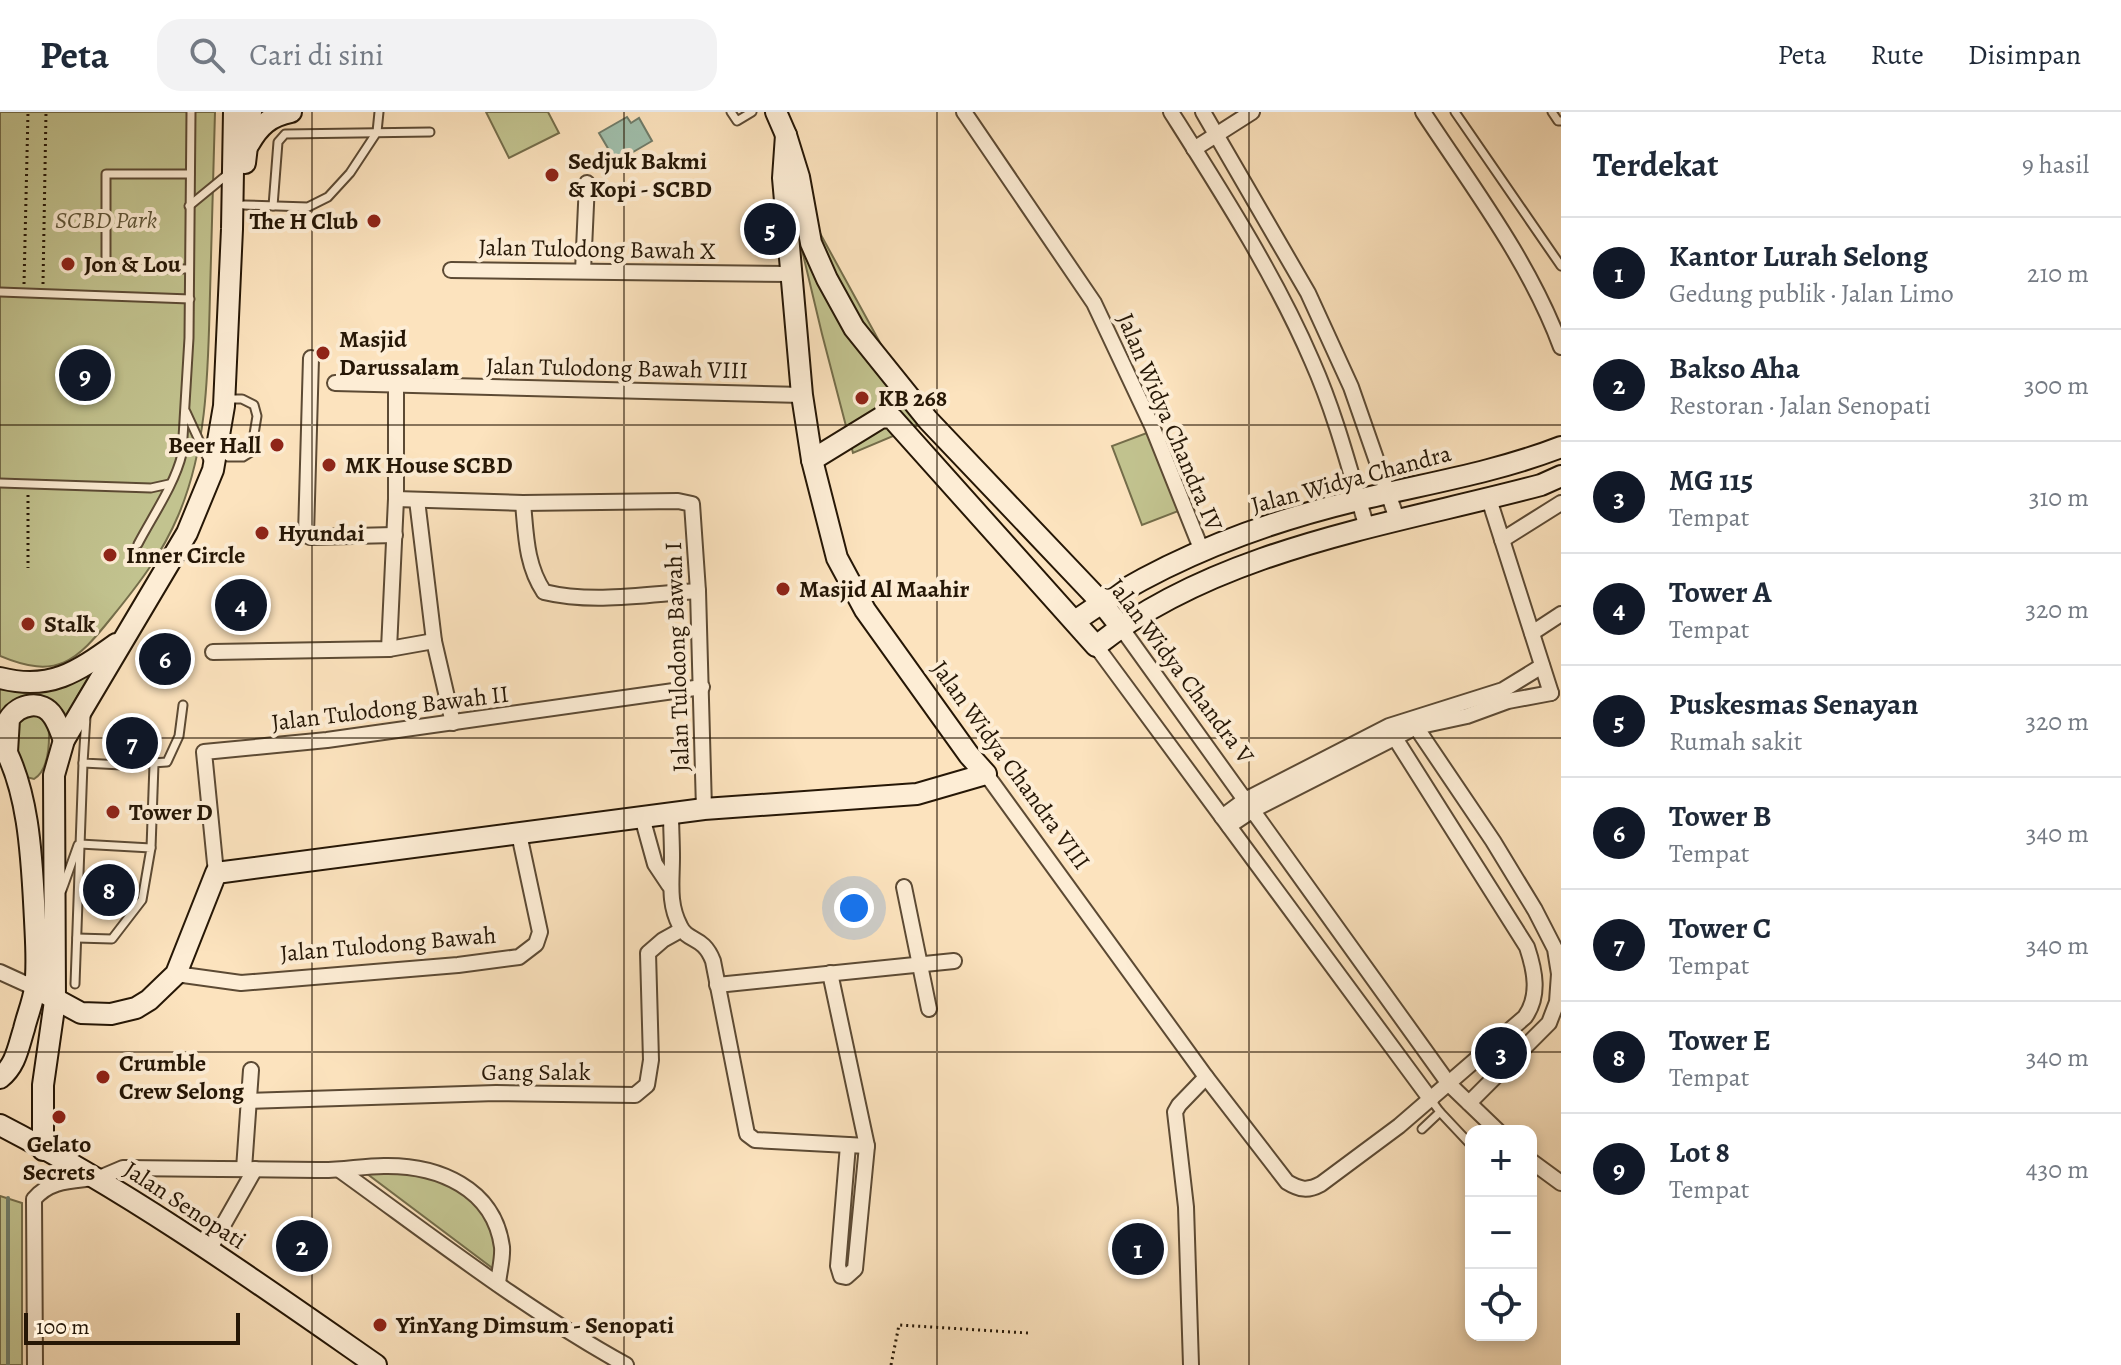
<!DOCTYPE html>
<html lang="id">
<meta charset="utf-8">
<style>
:root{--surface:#fff;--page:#f2f2f3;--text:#1f2937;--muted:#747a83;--line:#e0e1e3;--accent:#111827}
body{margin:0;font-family:Alegreya,serif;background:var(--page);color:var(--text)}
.controls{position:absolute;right:24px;bottom:24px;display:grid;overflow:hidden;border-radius:16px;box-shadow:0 4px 12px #0003}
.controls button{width:72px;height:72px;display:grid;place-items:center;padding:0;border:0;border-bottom:2px solid var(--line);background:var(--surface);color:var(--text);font:40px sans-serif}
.scale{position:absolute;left:24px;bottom:20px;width:216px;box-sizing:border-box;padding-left:8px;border:4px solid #261706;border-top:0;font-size:22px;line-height:28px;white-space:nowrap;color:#261706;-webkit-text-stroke:6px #fdedd5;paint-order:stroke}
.you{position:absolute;left:854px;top:796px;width:28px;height:28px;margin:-20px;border:6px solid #fff;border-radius:50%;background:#1a73e8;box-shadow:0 0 0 12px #1a73e833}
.badge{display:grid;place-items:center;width:52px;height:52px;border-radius:50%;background:var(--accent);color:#fff;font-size:26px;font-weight:700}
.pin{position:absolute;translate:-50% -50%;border:4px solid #fff;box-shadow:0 2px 8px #0006}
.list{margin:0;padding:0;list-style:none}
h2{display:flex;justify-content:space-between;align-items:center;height:104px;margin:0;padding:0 32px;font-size:34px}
h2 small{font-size:26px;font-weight:400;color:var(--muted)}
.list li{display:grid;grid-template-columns:52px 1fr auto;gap:24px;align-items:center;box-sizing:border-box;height:112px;padding:0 32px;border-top:2px solid var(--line)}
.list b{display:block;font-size:30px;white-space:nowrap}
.list p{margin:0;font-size:26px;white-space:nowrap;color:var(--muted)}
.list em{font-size:26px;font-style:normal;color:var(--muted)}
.icon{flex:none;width:44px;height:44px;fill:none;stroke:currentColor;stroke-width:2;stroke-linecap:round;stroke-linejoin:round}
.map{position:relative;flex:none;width:1561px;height:1253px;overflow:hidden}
header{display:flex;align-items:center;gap:48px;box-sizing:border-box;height:112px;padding:0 40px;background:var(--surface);border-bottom:2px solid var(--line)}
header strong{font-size:38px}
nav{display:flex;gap:44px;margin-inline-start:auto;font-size:28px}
.search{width:560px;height:72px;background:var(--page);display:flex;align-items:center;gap:20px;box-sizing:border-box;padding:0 28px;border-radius:24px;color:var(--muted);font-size:30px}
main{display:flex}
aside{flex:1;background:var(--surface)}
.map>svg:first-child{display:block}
.green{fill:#c2c38f;stroke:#746d4a;stroke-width:2}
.water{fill:#a0bfac;stroke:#6f7c6a;stroke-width:2}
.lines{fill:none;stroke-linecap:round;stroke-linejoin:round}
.stream{stroke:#6f7c6a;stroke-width:4}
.lane-casing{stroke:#5c4a34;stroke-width:11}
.street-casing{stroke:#5c4a34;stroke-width:18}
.secondary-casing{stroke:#261706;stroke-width:24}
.path{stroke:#261706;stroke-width:3;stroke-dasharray:2 4;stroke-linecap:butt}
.lane{stroke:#fdedd5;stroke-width:7}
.street{stroke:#fdedd5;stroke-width:14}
.secondary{stroke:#fdedd5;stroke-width:20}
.grid{fill:none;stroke:#261706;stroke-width:2;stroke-opacity:0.55}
.poi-dot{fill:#8f2418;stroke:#fdedd5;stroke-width:3}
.labels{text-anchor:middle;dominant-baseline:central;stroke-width:8;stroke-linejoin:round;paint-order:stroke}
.poi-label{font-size:24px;font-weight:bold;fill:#261706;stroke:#fdedd5;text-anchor:start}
.park-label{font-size:24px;font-style:italic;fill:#5d5336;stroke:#fdedd5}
.street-label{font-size:24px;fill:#261706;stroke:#fdedd5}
</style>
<header>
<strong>Peta</strong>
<div class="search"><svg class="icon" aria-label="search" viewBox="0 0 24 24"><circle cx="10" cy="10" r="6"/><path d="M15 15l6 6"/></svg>Cari di sini</div>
<nav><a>Peta</a><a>Rute</a><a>Disimpan</a></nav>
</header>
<main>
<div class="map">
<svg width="1561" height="1253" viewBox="0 0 1561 1253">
<rect width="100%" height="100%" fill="#fce3be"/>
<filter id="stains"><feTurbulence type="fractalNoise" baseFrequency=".0025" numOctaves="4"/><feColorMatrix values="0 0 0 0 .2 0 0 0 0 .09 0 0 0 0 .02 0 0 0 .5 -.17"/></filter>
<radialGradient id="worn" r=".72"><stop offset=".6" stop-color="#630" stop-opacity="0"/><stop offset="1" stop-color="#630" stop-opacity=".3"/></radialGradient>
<!-- green -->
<g class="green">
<path d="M0 0H215C213 61 212 122 210 182 208 257 208 334 178 404 162 442 138 473 112 505 76 550 57 568 0 544Z"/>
<path d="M486 0H548L559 21 509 46Z"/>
<path d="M781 50 924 311 853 341 822 222Z"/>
<path d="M1152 319 1181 398 1142 413 1112 334Z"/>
<path d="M97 552 77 585 63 617 42 588 0 615V571Z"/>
<path d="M21 602 46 604C51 620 51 657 34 667L26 665C16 642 14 627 21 602Z"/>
<path d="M405 1058 454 1072 472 1084 493 1118 500 1140 495 1158 366 1061Z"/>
<path d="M0 1084 22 1091V1253H0Z"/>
</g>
<!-- water -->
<path class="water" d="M627 5 631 11 639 6 652 29 616 50 599 21Z"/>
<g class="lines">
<!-- stream -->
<path class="stream" d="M8 1086V1253"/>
<defs>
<g id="lane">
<path d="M731 0 737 9 752 0"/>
<path d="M1455 0 1561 154"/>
<path d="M1552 0 1558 9H1561"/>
<path d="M244 93 308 95 328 85 350 61 377 20 379 0"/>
<path d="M189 94 228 62"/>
<path d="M273 94 278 30 285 22 430 20"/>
<path d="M189 157 106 156V62H190"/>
<path d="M0 180 190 187"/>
<path d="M186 300 209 350"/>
<path d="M219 336 228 345H243L251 340 257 304 254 293 242 287H229"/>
<path d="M0 371 151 376 169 372"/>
<path d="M138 432C152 405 175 372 182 342L189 226 191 0"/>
<path d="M86 605 83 651 122 653 167 650 179 624 183 593"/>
<path d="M151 736 154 652"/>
<path d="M62 778 78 733"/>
<path d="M77 826 112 827 142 788 151 736 80 732"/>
<path d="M75 872 83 651"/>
<path d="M1440 1000 1471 1033"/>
<path d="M1422 1017 1440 1000 1431 988"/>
</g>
<g id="street">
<path d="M964 0 1094 191 1152 314 1202 439"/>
<path d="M1171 0C1221 79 1275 163 1312 249 1336 303 1350 359 1367 416"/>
<path d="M1203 0 1308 181 1351 275 1397 407"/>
<path d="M1423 0C1473 76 1529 149 1561 235"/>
<path d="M1194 37 1252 0"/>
<path d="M451 158 791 162"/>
<path d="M583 159 587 71"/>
<path d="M311 246 306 423 310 425 395 423"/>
<path d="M335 271 802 283"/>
<path d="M396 387 523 391 678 389 692 392 698 479 704 697"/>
<path d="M1489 387 1551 581"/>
<path d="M417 388 434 529 453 611"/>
<path d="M523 391C526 423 526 453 544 480 593 492 649 482 698 479"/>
<path d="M1502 428 1561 391"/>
<path d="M1120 514 1449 972 1498 1019"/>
<path d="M1532 521 1561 502"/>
<path d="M1096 534 1431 988"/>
<path d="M389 537 396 387V273"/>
<path d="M213 540 389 537 434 529"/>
<path d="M1416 615 1493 729 1535 798 1555 837 1559 862 1557 890 1549 911 1469 991"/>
<path d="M986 662 1206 965 1287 1070C1300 1078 1308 1079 1321 1072L1399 1014 1525 905C1540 884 1535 859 1527 835L1395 626"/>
<path d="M671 701C671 715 672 730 672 745 672 770 668 791 680 814 688 831 703 823 713 849L747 1022 755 1028 867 1034"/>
<path d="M642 705 655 752 669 773"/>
<path d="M1222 705 1245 688 1389 614 1503 578 1542 554"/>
<path d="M1229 714 1253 698 1416 615 1467 604 1508 589 1551 581"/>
<path d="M216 761 204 640 327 628 702 575"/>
<path d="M904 775 929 897"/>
<path d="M0 860 35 876"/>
<path d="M830 861 867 1034 855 1157 846 1165 841 1164 838 1154 848 1033"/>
<path d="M176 862 241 871 458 853 519 845 536 832 540 820 519 722"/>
<path d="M717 873 954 849"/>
<path d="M249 989 496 981 635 983 647 973 651 948 648 841 663 828 681 818"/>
<path d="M1531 1049 1561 1071"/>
<path d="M244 1057 251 958"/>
<path d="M341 1059C434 1126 526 1198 626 1253"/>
<path d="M97 1067 123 1056C188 1057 252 1057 317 1058 340 1059 362 1054 384 1054 438 1053 494 1076 502 1135 503 1147 499 1160 498 1172"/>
<path d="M209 1138 255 1057"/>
<path d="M35 1253 34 1087C50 1068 71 1069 94 1066"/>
<path d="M1191 1253 1186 1095 1175 1000 1179 993 1206 965"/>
</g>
<g id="secondary">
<path d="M776 0 786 23 799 65 811 131 827 167 854 216 928 308 1101 490 1120 514"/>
<path d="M249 32C259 14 270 4 291 0"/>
<path d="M245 51 251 0"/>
<path d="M812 348 882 305 892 306 1096 534C1220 436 1392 413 1541 373L1561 364"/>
<path d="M1075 509C1159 450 1255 413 1354 389 1423 372 1494 361 1561 335"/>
<path d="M0 566C50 579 77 560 116 532"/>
<path d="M0 628C30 677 32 752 35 808 36 830 38 854 35 876 33 890 27 904 24 917 18 936 16 953 0 966"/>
<path d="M7 640 9 607C19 592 42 587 53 604 58 611 61 621 64 628"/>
<path d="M35 876 81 901 111 902 136 896 149 888 176 862 216 761 704 697 917 682 986 662 969 643 865 498 837 446 812 348 802 283 783 66 786 23"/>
<path d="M0 1013C132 1081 254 1168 376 1253"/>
<path d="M43 1038V973L55 889 54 663 64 628 187 421 213 358 224 294 232 117 234 0"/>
</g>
</defs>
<!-- lane casing -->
<use href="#lane" class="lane-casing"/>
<!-- street casing -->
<use href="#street" class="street-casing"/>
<!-- secondary casing -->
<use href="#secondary" class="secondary-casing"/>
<!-- path -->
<g class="path">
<path d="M24 172 28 0"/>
<path d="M43 172 46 0"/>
<path d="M28 383V456"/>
<path d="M891 1253 899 1213 1028 1221"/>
</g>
<!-- lane -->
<use href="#lane" class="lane"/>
<!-- street -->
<use href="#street" class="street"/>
<!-- secondary -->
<use href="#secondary" class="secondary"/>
</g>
<!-- grid -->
<path class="grid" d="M312 0V1253M624 0V1253M937 0V1253M1249 0V1253M0 313H1561M0 626H1561M0 940H1561"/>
<!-- markers -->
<g class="poi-dot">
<circle cx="552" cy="63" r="8"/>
<circle cx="374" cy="109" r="8"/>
<circle cx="68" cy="152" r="8"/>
<circle cx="323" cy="241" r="8"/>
<circle cx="862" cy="286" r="8"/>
<circle cx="277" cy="333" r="8"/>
<circle cx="329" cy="353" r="8"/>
<circle cx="262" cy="421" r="8"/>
<circle cx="110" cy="443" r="8"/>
<circle cx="783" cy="477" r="8"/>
<circle cx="28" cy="512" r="8"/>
<circle cx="113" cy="700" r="8"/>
<circle cx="103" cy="965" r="8"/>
<circle cx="59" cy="1005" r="8"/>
<circle cx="380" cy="1213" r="8"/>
</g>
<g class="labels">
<!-- poi labels -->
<g class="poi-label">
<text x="568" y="49">Sedjuk Bakmi<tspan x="568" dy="28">&amp; Kopi - SCBD</tspan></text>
<text x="358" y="109" text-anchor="end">The H Club</text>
<text x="84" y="152">Jon &amp; Lou</text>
<text x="339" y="227">Masjid<tspan x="339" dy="28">Darussalam</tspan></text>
<text x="878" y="286">KB 268</text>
<text x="261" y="333" text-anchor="end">Beer Hall</text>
<text x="345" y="353">MK House SCBD</text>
<text x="278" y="421">Hyundai</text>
<text x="126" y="443">Inner Circle</text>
<text x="799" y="477">Masjid Al Maahir</text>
<text x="44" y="512">Stalk</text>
<text x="129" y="700">Tower D</text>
<text x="119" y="951">Crumble<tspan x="119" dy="28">Crew Selong</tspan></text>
<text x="59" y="1032" text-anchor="middle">Gelato<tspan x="59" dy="28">Secrets</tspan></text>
<text x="396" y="1213">YinYang Dimsum - Senopati</text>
</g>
<!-- park labels -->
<g class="park-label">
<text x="106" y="108">SCBD Park</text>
</g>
<!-- street labels -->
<g class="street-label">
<text transform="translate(597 137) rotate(1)">Jalan Tulodong Bawah X</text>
<text transform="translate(617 256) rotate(1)">Jalan Tulodong Bawah VIII</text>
<text transform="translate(1170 310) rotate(67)">Jalan Widya Chandra IV</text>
<text transform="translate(1351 367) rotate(-15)">Jalan Widya Chandra</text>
<text transform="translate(677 545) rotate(-92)">Jalan Tulodong Bawah I</text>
<text transform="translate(1181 559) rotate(53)">Jalan Widya Chandra V</text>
<text transform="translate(390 596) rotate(-7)">Jalan Tulodong Bawah II</text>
<text transform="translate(1011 653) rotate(54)">Jalan Widya Chandra VIII</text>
<text transform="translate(388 832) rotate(-5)">Jalan Tulodong Bawah</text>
<text x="536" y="960">Gang Salak</text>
<text transform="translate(185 1093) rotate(33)">Jalan Senopati</text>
</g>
</g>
<rect width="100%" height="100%" filter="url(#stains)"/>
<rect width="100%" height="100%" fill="url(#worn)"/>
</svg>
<div class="controls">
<button>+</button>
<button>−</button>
<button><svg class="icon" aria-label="locate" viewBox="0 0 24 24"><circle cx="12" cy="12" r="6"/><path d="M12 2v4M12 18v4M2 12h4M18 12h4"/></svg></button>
</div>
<div class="scale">100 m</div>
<div class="you"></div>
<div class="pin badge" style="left:1138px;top:1137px">1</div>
<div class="pin badge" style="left:302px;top:1134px">2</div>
<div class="pin badge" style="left:1501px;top:941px">3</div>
<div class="pin badge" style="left:241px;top:493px">4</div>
<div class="pin badge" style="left:770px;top:117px">5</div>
<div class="pin badge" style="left:165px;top:547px">6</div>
<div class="pin badge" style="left:132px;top:631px">7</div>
<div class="pin badge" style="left:109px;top:778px">8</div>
<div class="pin badge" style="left:85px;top:263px">9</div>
</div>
<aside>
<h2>Terdekat<small>9 hasil</small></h2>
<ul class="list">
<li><span class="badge">1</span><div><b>Kantor Lurah Selong</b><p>Gedung publik · Jalan Limo</p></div><em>210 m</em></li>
<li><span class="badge">2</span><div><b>Bakso Aha</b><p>Restoran · Jalan Senopati</p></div><em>300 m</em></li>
<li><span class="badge">3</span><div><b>MG 115</b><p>Tempat</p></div><em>310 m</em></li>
<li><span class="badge">4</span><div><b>Tower A</b><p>Tempat</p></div><em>320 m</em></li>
<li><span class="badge">5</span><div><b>Puskesmas Senayan</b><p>Rumah sakit</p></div><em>320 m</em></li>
<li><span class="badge">6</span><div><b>Tower B</b><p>Tempat</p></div><em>340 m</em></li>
<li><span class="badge">7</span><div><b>Tower C</b><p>Tempat</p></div><em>340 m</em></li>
<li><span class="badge">8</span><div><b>Tower E</b><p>Tempat</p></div><em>340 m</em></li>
<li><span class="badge">9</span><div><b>Lot 8</b><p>Tempat</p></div><em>430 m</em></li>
</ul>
</aside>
</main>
